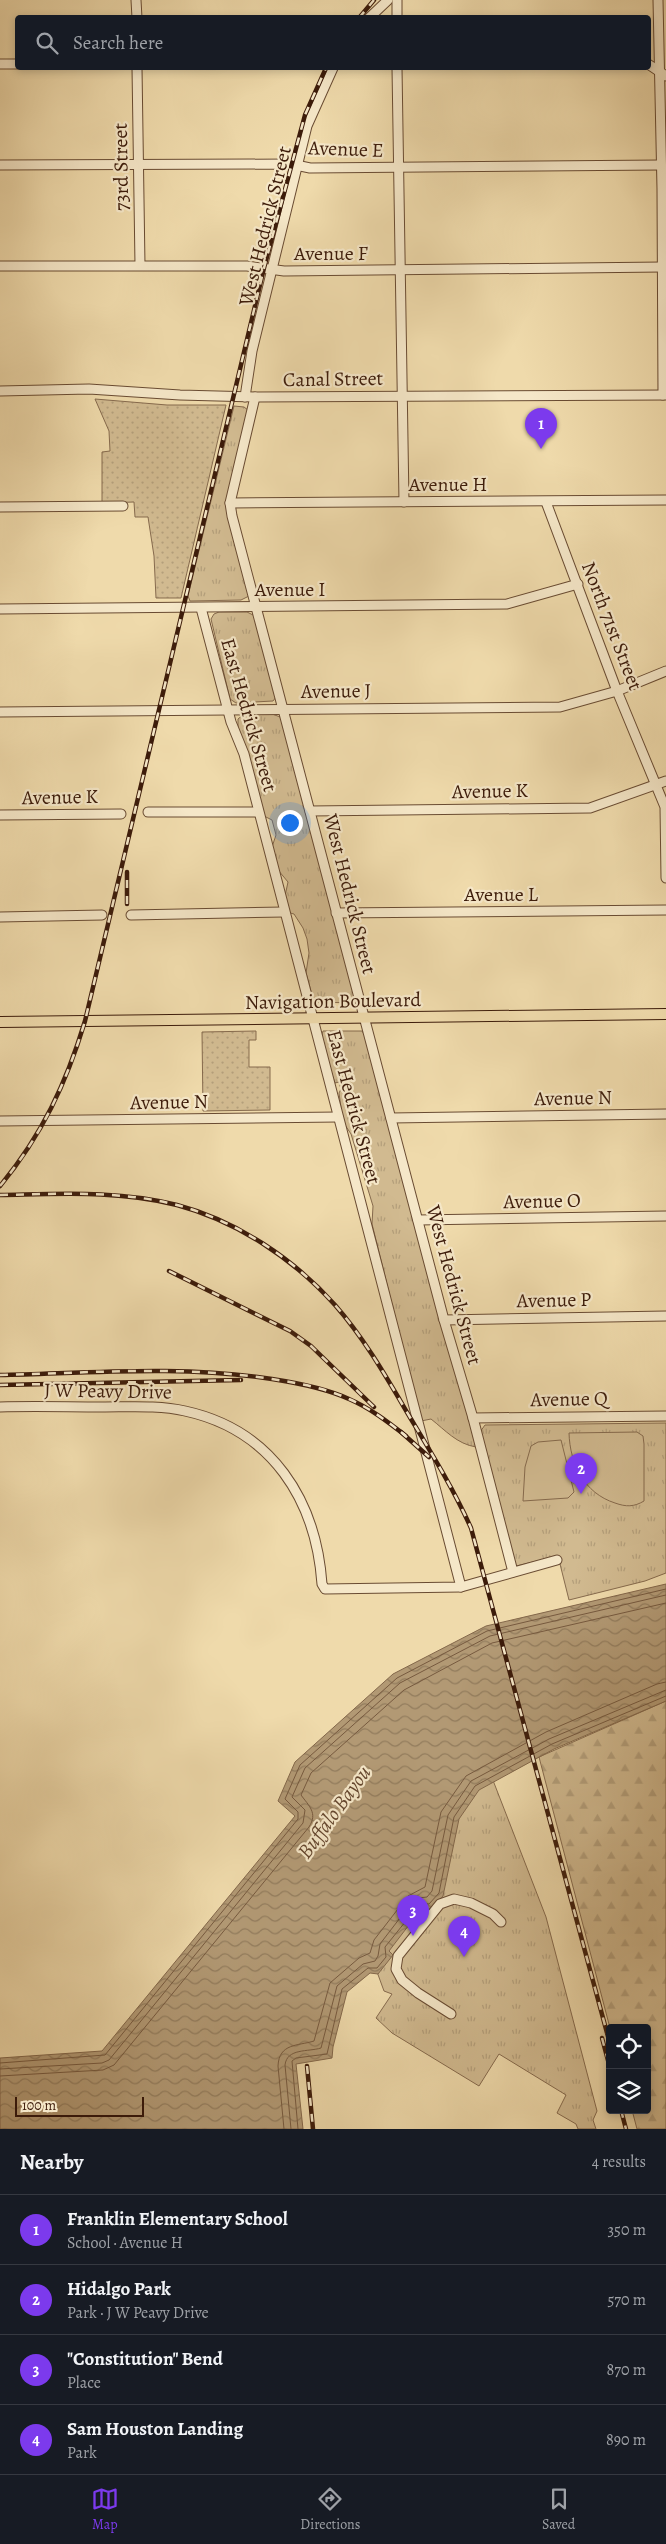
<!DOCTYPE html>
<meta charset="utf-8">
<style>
:root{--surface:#171b24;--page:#20242c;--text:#f1f3f6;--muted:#9ea1a6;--line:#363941;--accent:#7c3aed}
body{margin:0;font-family:Alegreya,serif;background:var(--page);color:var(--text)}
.controls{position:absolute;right:15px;bottom:15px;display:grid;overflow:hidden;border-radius:5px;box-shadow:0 2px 8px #0003}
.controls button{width:45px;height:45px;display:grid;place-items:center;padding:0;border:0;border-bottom:1px solid var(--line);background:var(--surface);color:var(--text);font:25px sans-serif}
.scale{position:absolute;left:15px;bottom:12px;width:129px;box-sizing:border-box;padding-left:5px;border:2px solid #3c1b0a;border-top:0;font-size:14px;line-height:18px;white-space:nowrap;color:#3c1b0a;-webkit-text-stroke:4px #f5e7c8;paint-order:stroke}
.you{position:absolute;left:289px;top:822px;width:18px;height:18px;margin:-12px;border:4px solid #fff;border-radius:50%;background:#1a73e8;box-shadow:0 0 0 8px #1a73e833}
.badge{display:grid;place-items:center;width:32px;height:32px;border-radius:50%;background:var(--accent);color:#fff;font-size:16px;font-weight:700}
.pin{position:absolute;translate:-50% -41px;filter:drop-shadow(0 1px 2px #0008)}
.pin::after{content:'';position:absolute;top:26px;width:18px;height:15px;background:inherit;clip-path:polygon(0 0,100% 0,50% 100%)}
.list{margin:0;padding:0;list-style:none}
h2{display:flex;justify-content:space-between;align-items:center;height:65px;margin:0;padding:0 20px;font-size:21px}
h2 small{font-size:16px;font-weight:400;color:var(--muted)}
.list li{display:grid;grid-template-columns:32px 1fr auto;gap:15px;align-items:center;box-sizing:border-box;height:70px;padding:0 20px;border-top:1px solid var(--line)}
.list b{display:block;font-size:19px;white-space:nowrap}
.list p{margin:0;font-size:16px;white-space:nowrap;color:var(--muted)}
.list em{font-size:16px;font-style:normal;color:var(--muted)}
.icon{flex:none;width:28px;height:28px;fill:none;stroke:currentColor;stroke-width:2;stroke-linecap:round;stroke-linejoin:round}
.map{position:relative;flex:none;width:666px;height:2129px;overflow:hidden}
.search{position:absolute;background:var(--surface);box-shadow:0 2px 8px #0003;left:15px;right:15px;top:15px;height:55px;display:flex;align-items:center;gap:12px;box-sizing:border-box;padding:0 18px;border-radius:5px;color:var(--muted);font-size:19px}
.sheet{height:345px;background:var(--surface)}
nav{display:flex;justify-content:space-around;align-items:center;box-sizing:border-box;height:70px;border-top:1px solid var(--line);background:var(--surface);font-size:14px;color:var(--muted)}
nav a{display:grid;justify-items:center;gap:2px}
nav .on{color:var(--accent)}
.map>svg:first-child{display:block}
.grass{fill:url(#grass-dots);stroke:#866a4d}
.forest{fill:url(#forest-firs);stroke:#866a4d}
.park{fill:url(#park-tufts);stroke:#866a4d}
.pitch{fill:#d1ba90;stroke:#866a4d}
.water{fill:url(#water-waves);stroke:#83674a}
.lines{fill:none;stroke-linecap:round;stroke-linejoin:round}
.shore{stroke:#775a3f;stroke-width:1}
.minor-casing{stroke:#694b32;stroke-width:11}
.major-casing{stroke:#3c1b0a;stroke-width:12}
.minor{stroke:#f5e7c8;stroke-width:9}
.major{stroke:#efdaab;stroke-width:10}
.rail-casing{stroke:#3c1b0a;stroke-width:4.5}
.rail{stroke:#f5e7c8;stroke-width:2.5;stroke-dasharray:8;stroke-linecap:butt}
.labels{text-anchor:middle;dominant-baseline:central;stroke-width:4.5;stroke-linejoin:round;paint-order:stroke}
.street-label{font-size:20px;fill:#3c1b0a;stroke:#f5e7c8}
.water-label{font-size:21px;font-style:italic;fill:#65472f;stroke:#f5e7c8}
</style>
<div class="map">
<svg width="666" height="2129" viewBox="0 0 666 2129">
<defs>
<pattern id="grass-dots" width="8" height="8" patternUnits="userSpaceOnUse" patternTransform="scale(1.25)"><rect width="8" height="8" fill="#d1ba90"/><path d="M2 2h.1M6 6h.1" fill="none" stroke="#b49f7b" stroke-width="1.8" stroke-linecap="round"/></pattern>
<pattern id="forest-firs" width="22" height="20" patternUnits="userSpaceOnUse" patternTransform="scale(1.25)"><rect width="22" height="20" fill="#d1ba90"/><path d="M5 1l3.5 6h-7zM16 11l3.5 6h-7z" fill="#b49f7b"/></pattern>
<pattern id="park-tufts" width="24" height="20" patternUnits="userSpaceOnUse" patternTransform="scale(1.25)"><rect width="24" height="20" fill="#d1ba90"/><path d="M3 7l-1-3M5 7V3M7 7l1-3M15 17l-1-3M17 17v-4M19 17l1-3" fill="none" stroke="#b49f7b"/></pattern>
<pattern id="water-waves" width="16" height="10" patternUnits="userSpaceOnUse" patternTransform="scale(1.25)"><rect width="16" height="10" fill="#b29974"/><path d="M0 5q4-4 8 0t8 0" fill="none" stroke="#927c5d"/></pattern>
</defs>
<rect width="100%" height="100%" fill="#efdaab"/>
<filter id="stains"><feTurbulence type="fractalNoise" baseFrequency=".004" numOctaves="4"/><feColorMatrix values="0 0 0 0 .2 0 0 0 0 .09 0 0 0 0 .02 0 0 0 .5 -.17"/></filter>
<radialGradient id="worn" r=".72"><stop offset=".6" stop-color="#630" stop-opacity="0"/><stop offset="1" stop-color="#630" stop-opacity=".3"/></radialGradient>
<!-- grass -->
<g class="grass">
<path d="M95 399 167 405H226L181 598H156L154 556 148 517H135L134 502 102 503V452L110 451 109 431Z"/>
<path d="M256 1031V1040H249V1067H270V1110L203 1111 202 1032Z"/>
</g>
<!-- forest -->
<path class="forest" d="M666 1701V2129H637L632 2110H647V2028H610L539 1757Z"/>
<!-- park -->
<g class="park">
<path d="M234 406 244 407 248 410 229 492 249 596 241 600 190 601 188 596Z"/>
<path d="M219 612H247L255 616 276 697 273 701 236 703 230 699 211 619 214 614Z"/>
<path d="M244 714H272L283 718 356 999 354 1003 314 1002 306 973 309 953 307 939 303 928 294 914 290 913 285 896 288 882 278 870 272 847 276 835 272 820 264 816 238 727V719Z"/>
<path d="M323 1031H362L368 1040 476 1447C457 1444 445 1430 431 1419L421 1421 372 1224 373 1206 351 1134 343 1122 339 1093 341 1089 339 1082 335 1083C331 1071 319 1042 323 1031Z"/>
<path d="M666 1423V1573L645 1581 569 1600 558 1556 516 1566 480 1432 485 1425Z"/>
<path d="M489 1770 546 1917 597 2111 593 2120 596 2129H578L576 2124 557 2113 566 2095 499 2054 479 2086 392 2033 376 2018 392 1994 384 1991 365 1939Z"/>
</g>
<!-- pitch -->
<g class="pitch">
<path d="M637 1432 643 1436 644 1444V1501C634 1507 626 1507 615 1503 584 1493 570 1464 569 1433Z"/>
<path d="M561 1440 574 1492 568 1498 523 1501 525 1467 531 1446 538 1442Z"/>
</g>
<!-- water -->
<path class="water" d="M666 1584V1701L554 1749 479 1790 459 1819 443 1896 429 1913 422 1908 389 1951 393 1955 378 1974 370 1973 347 1992 333 2047 332 2058 296 2064 303 2129H0V2058L102 2051 295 1816 278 1801 295 1762 393 1674 486 1626Z"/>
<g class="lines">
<!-- shore -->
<g class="shore">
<path d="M0 2063 105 2055 298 1819V1812L285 1799 300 1765 397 1678 487 1631 666 1589"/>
<path d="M0 2069 102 2063 109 2060 303 1823 305 1810 292 1797 305 1768 400 1683 490 1636 666 1595"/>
<path d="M0 2076 103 2070 114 2065 309 1827C318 1813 309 1806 301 1795L311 1773 404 1690 492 1643 666 1603"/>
<path d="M284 2129 278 2066C279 2043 298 2046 314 2041L330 1983 359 1958 370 1953 374 1940 408 1896 425 1887 441 1812 466 1776 546 1732 657 1684 666 1682"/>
<path d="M291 2129 285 2065C287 2048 308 2052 321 2048L337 1986 363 1964 375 1961 378 1956 380 1944 413 1901 419 1898 427 1897 432 1891 448 1815 471 1781 549 1739 666 1690"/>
<path d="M298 2129 292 2061 296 2058 327 2054 342 1989 368 1968H377L386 1957 385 1947 418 1906 422 1903 429 1904 439 1893 454 1817 475 1786 552 1744 666 1696"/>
</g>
<defs>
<g id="minor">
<path d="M136 0 137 18"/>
<path d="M658 0 662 189 663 395"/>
<path d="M369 18 388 0"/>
<path d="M397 18V0"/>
<path d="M0 64H18"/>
<path d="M648 64 666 76"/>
<path d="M137 68 140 265"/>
<path d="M397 68 404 502"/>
<path d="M0 165 291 164 310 168 661 165"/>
<path d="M0 266H247L284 271 662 267"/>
<path d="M0 391 89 389 180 395 255 397 666 395"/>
<path d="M245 397 252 351 307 126 333 68"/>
<path d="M255 397 230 503 232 516 444 1320 473 1418 513 1572"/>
<path d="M546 502 617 691 665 807 666 878"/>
<path d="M230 503 666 500"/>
<path d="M0 507 123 506"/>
<path d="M201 608 231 722 244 754 461 1587"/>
<path d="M0 609 507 604 578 584"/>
<path d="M0 712 560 707 617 691 666 671"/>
<path d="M310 811 590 808 666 781"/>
<path d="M148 812H258"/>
<path d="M0 815 121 814"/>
<path d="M336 913 666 910"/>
<path d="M131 915 284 912"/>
<path d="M0 917 102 915"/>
<path d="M391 1118 666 1114"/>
<path d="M0 1121 338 1117"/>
<path d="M418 1220 666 1216"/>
<path d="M444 1320 666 1316"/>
<path d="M0 1407C34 1406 68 1407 102 1407 130 1407 159 1405 185 1411 272 1430 316 1500 322 1584L325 1589 461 1587 557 1560"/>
<path d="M473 1418 666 1416"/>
<path d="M451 2014 418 1993 402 1980 396 1969 398 1956 440 1904 454 1899 471 1903 493 1914 501 1922"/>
</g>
<path id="major" d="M0 1022 666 1014"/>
</defs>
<!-- minor casing -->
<use href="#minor" class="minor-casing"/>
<!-- major casing -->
<use href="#major" class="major-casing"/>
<!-- minor -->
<use href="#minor" class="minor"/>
<!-- major -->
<use href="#major" class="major"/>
<defs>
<g id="rail">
<path d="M359 18 374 0"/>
<path d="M127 904V872"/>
<path d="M0 1186C42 1135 66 1084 85 1021L264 268 305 115 326 68"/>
<path d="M0 1195C59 1194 119 1190 177 1205 237 1221 294 1259 335 1305 365 1339 388 1380 411 1419 432 1454 454 1490 471 1528L610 2044"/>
<path d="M169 1271 290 1331 311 1346 374 1407"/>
<path d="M0 1375C90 1373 182 1365 272 1379 298 1383 325 1388 349 1399 370 1408 388 1422 406 1436"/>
<path d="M0 1385 241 1380"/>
<path d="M401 1432 429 1457"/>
<path d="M602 2038 610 2068"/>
<path d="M307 2066 313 2129"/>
<path d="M621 2110 626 2129"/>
</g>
</defs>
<!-- rail casing -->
<use href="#rail" class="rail-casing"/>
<!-- rail -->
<use href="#rail" class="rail"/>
</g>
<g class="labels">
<!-- street labels -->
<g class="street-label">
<text transform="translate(346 149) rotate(2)">Avenue E</text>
<text transform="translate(121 167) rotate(-91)">73rd Street</text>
<text transform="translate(265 226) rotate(-76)">West Hedrick Street</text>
<text x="331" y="253">Avenue F</text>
<text transform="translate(333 379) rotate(-1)">Canal Street</text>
<text x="448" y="484">Avenue H</text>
<text x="290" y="589">Avenue I</text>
<text transform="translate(612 626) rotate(69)">North 71st Street</text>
<text transform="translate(336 691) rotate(-1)">Avenue J</text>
<text transform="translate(249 715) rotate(74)">East Hedrick Street</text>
<text transform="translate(490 791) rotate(-1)">Avenue K</text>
<text transform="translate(60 797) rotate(-1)">Avenue K</text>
<text transform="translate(350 894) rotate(76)">West Hedrick Street</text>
<text x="501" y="894">Avenue L</text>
<text transform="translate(333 1001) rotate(-1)">Navigation Boulevard</text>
<text transform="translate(573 1098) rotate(-1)">Avenue N</text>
<text transform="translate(169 1102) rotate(-1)">Avenue N</text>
<text transform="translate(354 1107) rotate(75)">East Hedrick Street</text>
<text transform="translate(542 1201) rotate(-1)">Avenue O</text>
<text transform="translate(454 1285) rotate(75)">West Hedrick Street</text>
<text transform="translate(554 1300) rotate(-1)">Avenue P</text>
<text transform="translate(108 1391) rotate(1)">J W Peavy Drive</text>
<text transform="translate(569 1399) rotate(-1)">Avenue Q</text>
</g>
<!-- water labels -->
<g class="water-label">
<text transform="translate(334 1812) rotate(-54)">Buffalo Bayou</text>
</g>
</g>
<rect width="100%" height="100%" filter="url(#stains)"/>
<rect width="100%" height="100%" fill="url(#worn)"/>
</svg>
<div class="controls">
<button><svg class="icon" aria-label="locate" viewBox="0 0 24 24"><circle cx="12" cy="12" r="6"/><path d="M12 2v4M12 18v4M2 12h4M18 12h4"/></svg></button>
<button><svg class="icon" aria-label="layers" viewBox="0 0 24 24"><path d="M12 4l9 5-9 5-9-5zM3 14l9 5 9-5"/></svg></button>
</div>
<div class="scale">100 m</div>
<div class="you"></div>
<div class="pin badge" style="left:541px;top:449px">1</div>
<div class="pin badge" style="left:581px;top:1494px">2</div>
<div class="pin badge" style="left:413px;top:1936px">3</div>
<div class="pin badge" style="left:464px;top:1957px">4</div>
<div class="search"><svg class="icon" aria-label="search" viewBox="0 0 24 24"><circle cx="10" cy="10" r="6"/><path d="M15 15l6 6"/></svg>Search here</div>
</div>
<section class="sheet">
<h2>Nearby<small>4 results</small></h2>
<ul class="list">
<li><span class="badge">1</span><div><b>Franklin Elementary School</b><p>School · Avenue H</p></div><em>350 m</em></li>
<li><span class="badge">2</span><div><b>Hidalgo Park</b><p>Park · J W Peavy Drive</p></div><em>570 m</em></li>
<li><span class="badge">3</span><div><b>&quot;Constitution&quot; Bend</b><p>Place</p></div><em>870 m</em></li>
<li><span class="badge">4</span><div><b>Sam Houston Landing</b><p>Park</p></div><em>890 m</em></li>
</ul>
</section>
<nav>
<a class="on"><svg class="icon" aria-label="map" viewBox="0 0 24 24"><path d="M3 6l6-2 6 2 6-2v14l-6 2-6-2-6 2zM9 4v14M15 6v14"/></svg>Map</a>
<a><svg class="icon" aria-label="directions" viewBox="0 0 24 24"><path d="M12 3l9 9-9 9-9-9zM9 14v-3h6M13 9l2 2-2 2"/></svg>Directions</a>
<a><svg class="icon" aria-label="saved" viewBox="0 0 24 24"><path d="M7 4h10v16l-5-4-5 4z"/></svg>Saved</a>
</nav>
